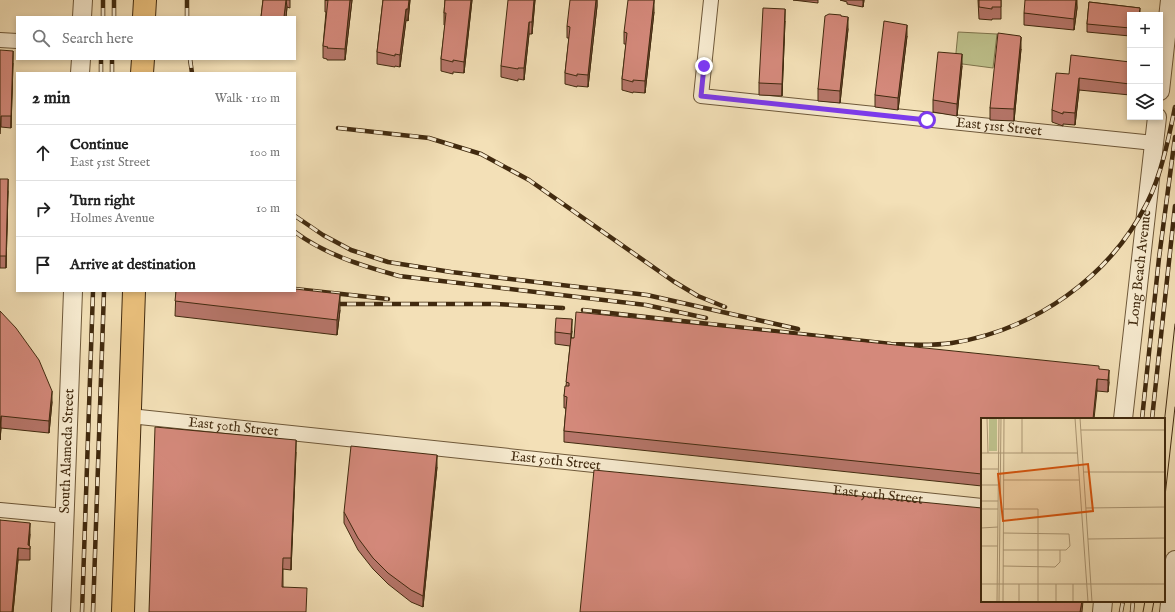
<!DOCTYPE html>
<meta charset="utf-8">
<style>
:root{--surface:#fff;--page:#f2f2f2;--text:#222;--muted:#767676;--line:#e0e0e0}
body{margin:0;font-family:"IM FELL English",serif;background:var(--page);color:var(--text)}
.controls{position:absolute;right:12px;top:12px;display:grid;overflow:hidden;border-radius:0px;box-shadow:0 2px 6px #0003}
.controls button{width:36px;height:36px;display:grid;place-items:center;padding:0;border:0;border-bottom:1px solid var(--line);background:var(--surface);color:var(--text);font:20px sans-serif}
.stop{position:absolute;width:12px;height:12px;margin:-9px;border:3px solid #7c3aed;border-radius:50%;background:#fff}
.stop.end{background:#7c3aed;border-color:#fff;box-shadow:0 1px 4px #0008}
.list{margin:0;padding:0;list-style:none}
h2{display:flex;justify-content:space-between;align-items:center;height:52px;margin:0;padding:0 16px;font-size:17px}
h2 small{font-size:13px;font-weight:400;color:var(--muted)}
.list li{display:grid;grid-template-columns:26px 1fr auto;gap:12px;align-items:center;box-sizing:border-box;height:56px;padding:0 16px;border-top:1px solid var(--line)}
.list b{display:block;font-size:15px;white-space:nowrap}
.list p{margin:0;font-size:13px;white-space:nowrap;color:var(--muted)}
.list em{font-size:13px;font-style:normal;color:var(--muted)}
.icon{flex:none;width:22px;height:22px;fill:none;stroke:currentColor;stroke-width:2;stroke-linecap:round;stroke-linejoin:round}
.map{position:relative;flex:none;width:1175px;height:612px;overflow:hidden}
.search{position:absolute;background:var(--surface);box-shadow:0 2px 6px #0003;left:16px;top:16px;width:280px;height:44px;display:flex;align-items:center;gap:10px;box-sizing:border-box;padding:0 14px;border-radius:0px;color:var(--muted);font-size:15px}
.panel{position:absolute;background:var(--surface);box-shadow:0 2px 6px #0003;left:16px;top:72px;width:280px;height:220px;border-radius:0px}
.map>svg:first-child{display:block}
.green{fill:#bec18c;stroke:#80764e}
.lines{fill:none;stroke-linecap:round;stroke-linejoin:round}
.minor-casing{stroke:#6e5839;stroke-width:16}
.tertiary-casing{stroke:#6e5839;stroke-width:20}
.primary-casing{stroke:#412a0f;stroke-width:24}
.minor{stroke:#f7ebd0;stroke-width:14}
.tertiary{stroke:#f7ebd0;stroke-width:18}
.primary{stroke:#eac07c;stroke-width:22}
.tram{stroke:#412a0f;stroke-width:1}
.rail-casing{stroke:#412a0f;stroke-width:4.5}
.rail{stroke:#f7ebd0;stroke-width:3;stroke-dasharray:9;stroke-linecap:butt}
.wall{fill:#b6766a;stroke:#412a0f}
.shaded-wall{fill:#946056;stroke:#412a0f}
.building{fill:#d4897b;stroke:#412a0f}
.route{stroke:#7c3aed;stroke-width:5}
.labels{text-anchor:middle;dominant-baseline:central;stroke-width:3;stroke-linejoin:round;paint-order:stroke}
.street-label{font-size:14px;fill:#412a0f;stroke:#f7ebd0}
.inset-road{fill:none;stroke:#ac9774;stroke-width:1}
.view{fill:#d7540c;fill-opacity:0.15;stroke:#d7540c;stroke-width:2}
.inset-edge{fill:none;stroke:#412a0f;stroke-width:2}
</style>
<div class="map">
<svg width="1175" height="612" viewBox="0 0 1175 612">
<rect width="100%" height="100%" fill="#f3e0b7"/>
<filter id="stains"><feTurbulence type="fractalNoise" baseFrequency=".005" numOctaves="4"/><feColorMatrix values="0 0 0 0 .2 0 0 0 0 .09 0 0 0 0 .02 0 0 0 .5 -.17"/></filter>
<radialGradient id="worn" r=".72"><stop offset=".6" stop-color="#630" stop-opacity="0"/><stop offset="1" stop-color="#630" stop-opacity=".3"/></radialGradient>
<!-- green -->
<path class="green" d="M958 32 997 34 993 68 955 63Z"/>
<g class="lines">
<defs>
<g id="minor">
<path id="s1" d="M711 0 701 96 1154 143"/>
<path d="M0 40 17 41"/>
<path id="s2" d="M130 416 982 506"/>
<path d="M0 510 65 516"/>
</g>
<g id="tertiary">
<path d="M82 17 83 0"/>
<path d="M80 73 81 59"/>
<path d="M1160 91 1170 0"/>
<path id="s3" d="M1123 419 1157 117"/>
<path id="s4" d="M61 612 73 291"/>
<path d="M1102 612 1103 601"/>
<path d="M1169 612 1175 560"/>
</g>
<g id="primary">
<path d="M144 17 145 0"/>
<path d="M142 73 143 59"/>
<path d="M123 612 134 291"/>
</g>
</defs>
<!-- minor casing -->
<use href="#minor" class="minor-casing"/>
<!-- tertiary casing -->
<use href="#tertiary" class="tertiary-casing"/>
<!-- primary casing -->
<use href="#primary" class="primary-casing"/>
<!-- minor -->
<use href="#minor" class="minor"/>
<!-- tertiary -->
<use href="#tertiary" class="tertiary"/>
<!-- primary -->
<use href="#primary" class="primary"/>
<!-- tram -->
<g class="tram">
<path d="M1164 425 1175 324"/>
<path d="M1164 505 1175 407"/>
<path d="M1143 612 1145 601"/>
<path d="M1152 612 1154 601"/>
</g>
<defs>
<g id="rail">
<path d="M103 17V0"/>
<path d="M114 17V0"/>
<path d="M187 17V0"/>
<path d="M190 59 192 73"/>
<path d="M101 73V59"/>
<path d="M112 73V59"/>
<path d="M338 128 429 138 481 154 529 180 673 281 698 296 725 307"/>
<path d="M295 216 323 235 351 250 388 262 451 272 647 295 798 329"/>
<path d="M295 232C326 255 363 266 399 276L646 305 706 318"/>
<path d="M295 289 388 299"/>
<path d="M329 304H496L563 308"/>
<path d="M583 310 891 344C911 345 932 346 952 343 1034 330 1109 278 1147 203 1161 176 1169 137 1175 107"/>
<path d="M1142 419 1159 258 1175 137"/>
<path d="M1152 419 1175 206"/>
<path d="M82 612 93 291"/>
<path d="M93 612 104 291"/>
<path d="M1121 612 1123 601"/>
<path d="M1132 612 1133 601"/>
</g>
</defs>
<!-- rail casing -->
<use href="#rail" class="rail-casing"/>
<!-- rail -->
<use href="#rail" class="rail"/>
</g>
<!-- wall -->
<g class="wall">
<path d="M263 0H290V8L287 7 286 17H261Z"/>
<path d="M325 0H352L345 60H327V59L323 58V46L326 12H325Z"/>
<path d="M383 0H410L408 21 406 20 400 67 395 66V67L377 64V52Z"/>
<path d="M445 0H472L464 73 453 72V74L441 71V59L445 25H444V13Z"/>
<path d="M535 0 532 34H529L524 80 518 79V81L501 77V66Z"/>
<path d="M597 0V6L588 87 577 86V87L565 84V73L569 38H567V26Z"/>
<path d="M793 0H818V3Z"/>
<path d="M840 0H864L863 7 847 4V2Z"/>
<path d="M978 0H1001V19H992V20L979 19Z"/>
<path d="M1077 0V8L1074 30 1024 25V13Z"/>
<path d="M1089 2 1140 8V15H1130V36L1087 32V24Z"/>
<path d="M654 12 645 93 633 92V93L622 90V79L626 44H624V32Z"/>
<path d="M841 16 848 29 840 103 818 101V89Z"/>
<path d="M785 21 782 96 759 95V83Z"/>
<path d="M907 36 898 110 875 107V95Z"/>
<path d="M1021 49 1014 121 990 120V108Z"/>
<path d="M0 50 13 63 11 128 1 127Z"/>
<path d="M1130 62V95L1079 90 1075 125 1063 124V126L1052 122V110L1069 74Z"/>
<path d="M962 66 957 116 933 112V100Z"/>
<path d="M0 179 8 191 6 268H0Z"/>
<path d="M176 291 340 310 337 335 175 316Z"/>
<path d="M0 311 52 402 49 433 1 428 0 440Z"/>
<path d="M572 331 571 338 1099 369 1109 382 1108 392 1097 391 982 419V486L564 442V431L566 408H564V396L566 386 570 346 555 344V332Z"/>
<path d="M296 452 291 570 283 569V587L307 599 149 612Z"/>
<path d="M437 467 423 607 411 602 388 584 373 569 358 550 344 523V512Z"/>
<path d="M0 520 30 534 29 546H30V560H18L13 612H0Z"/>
</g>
<!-- shaded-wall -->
<g class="shaded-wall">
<path d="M286 0 287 7 286 17H284Z"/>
<path d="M350 0H352L345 60V49Z"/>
<path d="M409 0H410L408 21V9Z"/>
<path d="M471 0H472L464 73V62Z"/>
<path d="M534 0H535L532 34V22Z"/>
<path d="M596 0H597V6L588 87V75Z"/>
<path d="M654 0V12L645 93V81Z"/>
<path d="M863 0H864L863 7Z"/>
<path d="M1076 0 1077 8 1074 30V19Z"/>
<path d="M406 9V20L400 67V55Z"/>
<path d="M785 9V21L782 96V84Z"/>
<path d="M848 17V29L840 103V91Z"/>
<path d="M529 22V34L524 80V68Z"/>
<path d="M907 25V36L898 110V98Z"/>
<path d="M1021 37V49L1014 121V109Z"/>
<path d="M13 51V63L11 128V116Z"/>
<path d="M962 54V66L957 116V104Z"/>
<path d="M1079 78V90L1075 125V113Z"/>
<path d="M8 179V191L6 268V256Z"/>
<path d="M340 294V310L337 335V320Z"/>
<path d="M572 319V331L571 346V334Z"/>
<path d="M1109 370V382L1108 392V380Z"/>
<path d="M1097 379V391L1094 419H1093Z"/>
<path d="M52 391V402L49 433V421Z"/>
<path d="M1 416V428L0 440V428Z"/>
<path d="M296 440V452L291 570V558Z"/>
<path d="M437 455V467L423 607V596Z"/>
<path d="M30 523V534L29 549 28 545Z"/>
<path d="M18 548V560L13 612H12Z"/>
<path d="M1082 601H1083L1082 612H1080Z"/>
</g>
<!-- building -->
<g class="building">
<path d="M263 0H286L284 17H261Z"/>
<path d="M325 0H350L345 49 327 48 328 47 323 46 328 0Z"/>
<path d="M383 0H409L408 9H406L400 55 395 54V56L377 52Z"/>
<path d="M445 0H471L464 62 453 60V62L441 59 446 13H444Z"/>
<path d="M508 0H534L532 22H529L524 68H518V69L501 66Z"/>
<path d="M570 0H596L588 75 577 74V76L565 73 570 27 567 26Z"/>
<path d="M628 0H654L645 81 633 80V82L622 79 627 33 624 32Z"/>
<path d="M979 0H1001V7H992V9L979 7Z"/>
<path d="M1025 0H1076L1074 19 1024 13Z"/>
<path d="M1089 2 1140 8 1139 15H1130V28L1087 24Z"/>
<path d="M763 8 785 9 782 84 759 83Z"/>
<path d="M829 14 841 15V16L848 17 840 91 818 89 825 16Z"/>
<path d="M884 21 907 25 898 98 875 95Z"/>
<path d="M998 33 1020 36 1021 37 1014 109 990 108Z"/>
<path d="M0 50 13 51 11 116H1L0 134Z"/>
<path d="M938 52 962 54 957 104 933 100Z"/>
<path d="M1071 55 1130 62V84L1079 78 1075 113 1063 112V114L1052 110 1056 73 1069 74Z"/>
<path d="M0 179H8L6 256H0Z"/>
<path d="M295 289 340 294 337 320 175 301 176 291H295Z"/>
<path d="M0 311 16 328 39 360 52 391 49 421 1 416 0 428Z"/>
<path d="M576 312 1099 366V369L1109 370 1108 380 1097 379 1093 419H982V474L564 431 567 397 564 396 565 386H569V383L566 382 571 338H574Z"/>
<path d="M556 318 572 319 571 334 555 332Z"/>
<path d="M155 427 296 440 291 558H283L282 587 307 588 306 612H149Z"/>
<path d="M351 446 437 455 423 596 411 590 388 573 373 558 358 538 344 512Z"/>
<path d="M594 470 982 508V601H1082L1080 612H580Z"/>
<path d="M0 520 30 523 28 545 30 546V549L18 548 12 612H0Z"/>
</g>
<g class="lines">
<!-- route -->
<path class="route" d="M704 66 701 96 927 120"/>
</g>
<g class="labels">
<!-- street labels -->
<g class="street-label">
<text stroke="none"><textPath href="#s1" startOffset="396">East 51st Street</textPath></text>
<text stroke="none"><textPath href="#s3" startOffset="152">Long Beach Avenue</textPath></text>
<text stroke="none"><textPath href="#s2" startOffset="104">East 50th Street</textPath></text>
<text stroke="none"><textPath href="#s4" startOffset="161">South Alameda Street</textPath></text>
<text stroke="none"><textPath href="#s2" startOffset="428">East 50th Street</textPath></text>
<text stroke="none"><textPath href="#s2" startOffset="752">East 50th Street</textPath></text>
</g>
</g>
<!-- overview -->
<g transform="translate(981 418)">
<rect width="184" height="184" fill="#f3e0b7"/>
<path d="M8 0H16V33H8Z" fill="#bec18c"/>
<path class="inset-road" d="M6 0 7 35M94 0 107 184M99 0 111 184M100 12H184M0 35H96M41 35V0M0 51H17M102 54H184M22 62H98M0 67H17M0 83H17M105 90 184 89M0 91H17M22 91H57V184M0 110 17 109M107 121 184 120M0 128H17M22 132H85L89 128 88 116 22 115M22 148 74 149 79 144V132M0 166H184M16 184 18 0M18 184 20 0M22 184 23 0M38 184V166M75 184V166M92 184V166"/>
<path class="view" d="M107 46 112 93 22 103 17 56Z"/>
<rect width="184" height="184" class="inset-edge"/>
</g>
<rect width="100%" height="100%" filter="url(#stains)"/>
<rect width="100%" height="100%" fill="url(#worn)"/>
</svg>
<div class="controls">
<button>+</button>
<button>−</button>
<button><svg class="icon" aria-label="layers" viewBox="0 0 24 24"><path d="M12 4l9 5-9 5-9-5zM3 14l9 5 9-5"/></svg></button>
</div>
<div class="stop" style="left:927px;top:120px"></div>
<div class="stop end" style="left:704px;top:66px"></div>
<div class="search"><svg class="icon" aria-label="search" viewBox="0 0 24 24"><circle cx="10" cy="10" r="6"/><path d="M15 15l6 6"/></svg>Search here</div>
<section class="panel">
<h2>2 min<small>Walk · 110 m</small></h2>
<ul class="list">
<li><svg class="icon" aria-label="ahead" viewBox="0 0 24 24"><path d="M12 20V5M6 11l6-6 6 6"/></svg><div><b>Continue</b><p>East 51st Street</p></div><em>100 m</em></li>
<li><svg class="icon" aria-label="right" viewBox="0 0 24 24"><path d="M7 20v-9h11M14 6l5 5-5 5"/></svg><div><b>Turn right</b><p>Holmes Avenue</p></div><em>10 m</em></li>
<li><svg class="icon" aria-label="arrive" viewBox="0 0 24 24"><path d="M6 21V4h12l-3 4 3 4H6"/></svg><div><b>Arrive at destination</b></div></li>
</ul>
</section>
</div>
